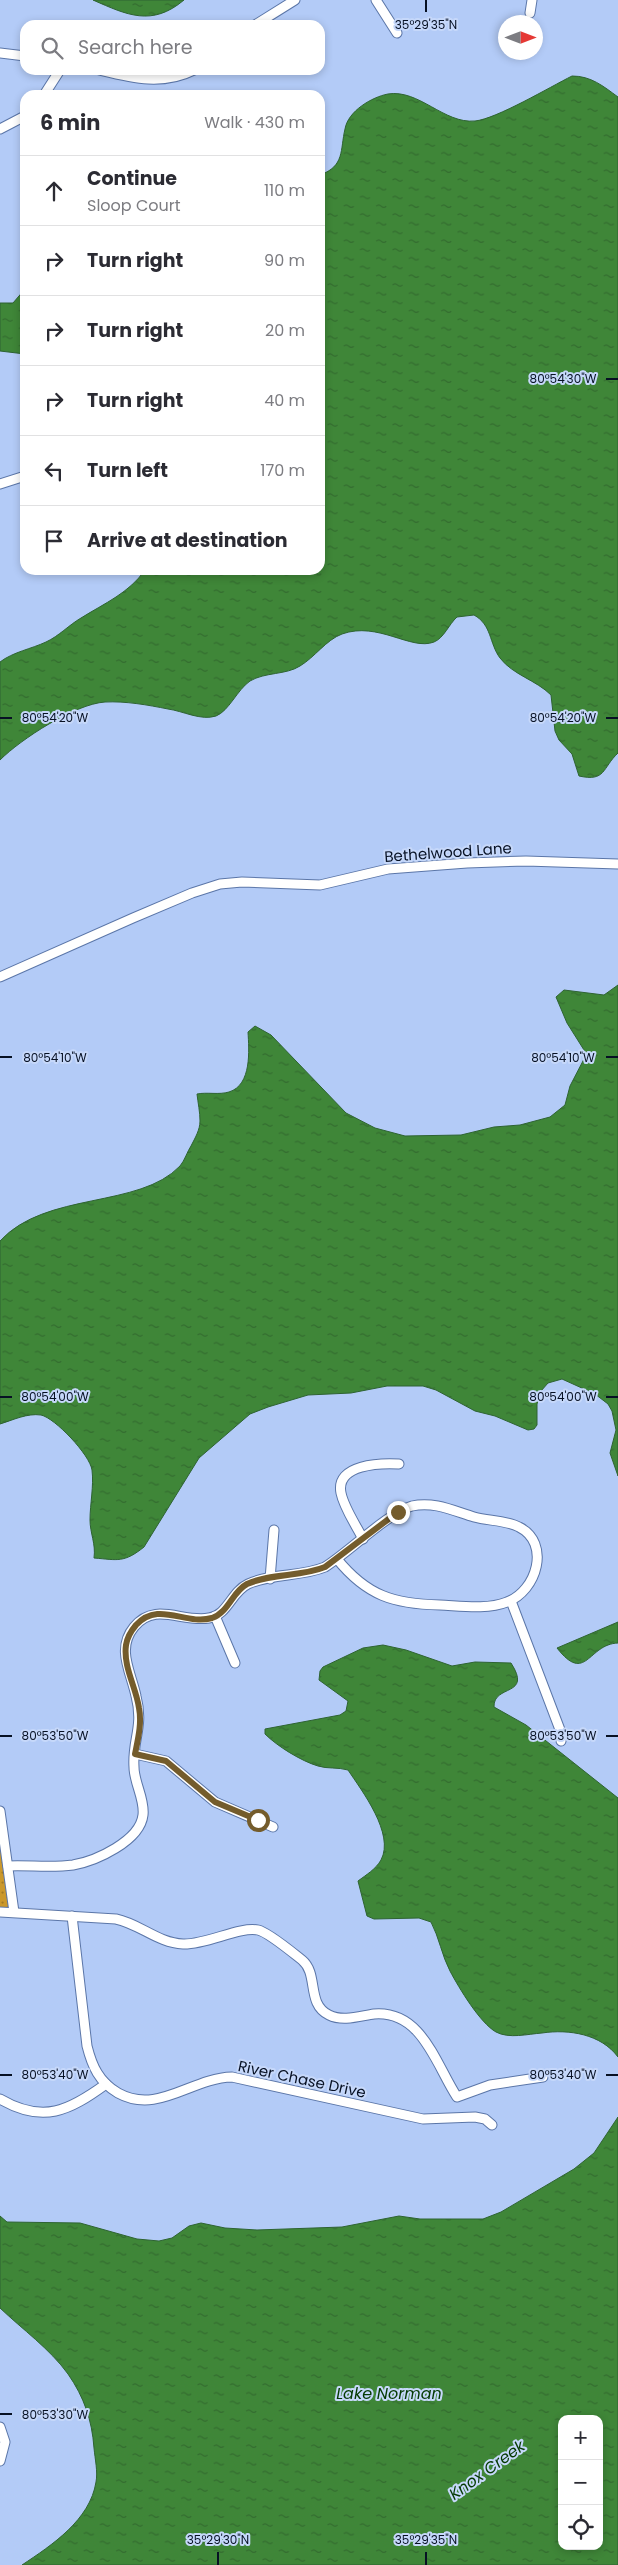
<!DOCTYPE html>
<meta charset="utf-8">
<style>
:root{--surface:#fff;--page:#f2f2f3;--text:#2b2b33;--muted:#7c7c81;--line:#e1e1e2}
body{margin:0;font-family:Poppins,sans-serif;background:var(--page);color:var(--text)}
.controls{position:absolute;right:15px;bottom:15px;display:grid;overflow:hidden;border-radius:10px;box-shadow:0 2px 8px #0003}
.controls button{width:45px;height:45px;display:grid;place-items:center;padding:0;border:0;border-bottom:1px solid var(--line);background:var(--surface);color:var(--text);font:25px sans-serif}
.compass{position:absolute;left:498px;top:15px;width:45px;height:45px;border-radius:50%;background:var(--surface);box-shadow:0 2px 8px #0003;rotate:90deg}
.stop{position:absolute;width:15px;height:15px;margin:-11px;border:4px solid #745c2c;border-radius:50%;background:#fff}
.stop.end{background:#745c2c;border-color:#fff;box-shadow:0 1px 5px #0008}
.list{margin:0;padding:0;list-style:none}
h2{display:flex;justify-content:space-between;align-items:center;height:65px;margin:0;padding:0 20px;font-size:21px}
h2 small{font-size:16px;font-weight:400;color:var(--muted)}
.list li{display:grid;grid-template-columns:32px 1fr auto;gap:15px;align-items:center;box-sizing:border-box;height:70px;padding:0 20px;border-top:1px solid var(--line)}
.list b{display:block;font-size:19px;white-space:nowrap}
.list p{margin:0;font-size:16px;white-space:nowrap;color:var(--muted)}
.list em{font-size:16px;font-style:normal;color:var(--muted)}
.icon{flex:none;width:28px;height:28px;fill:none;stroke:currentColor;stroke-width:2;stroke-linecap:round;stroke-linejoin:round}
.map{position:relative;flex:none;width:618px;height:2565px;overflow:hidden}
.search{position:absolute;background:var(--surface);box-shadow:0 2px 8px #0003;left:20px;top:20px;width:305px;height:55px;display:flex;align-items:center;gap:12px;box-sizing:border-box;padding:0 18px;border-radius:15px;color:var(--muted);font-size:19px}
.panel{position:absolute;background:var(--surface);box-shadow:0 2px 8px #0003;left:20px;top:90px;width:305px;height:485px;border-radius:15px}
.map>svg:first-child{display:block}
.park{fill:url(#park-dots)}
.water{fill:url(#water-ripples);stroke:#2e6332;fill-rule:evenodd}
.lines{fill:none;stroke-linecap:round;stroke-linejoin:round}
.minor-casing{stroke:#5b76a8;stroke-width:11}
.minor{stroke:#fff;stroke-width:9}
.route{stroke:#745c2c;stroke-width:6}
.ticks{fill:none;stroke:#071124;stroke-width:2}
.labels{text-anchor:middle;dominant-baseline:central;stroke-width:4;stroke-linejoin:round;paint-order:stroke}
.street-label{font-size:15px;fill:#071124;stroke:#c6d8fa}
.water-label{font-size:16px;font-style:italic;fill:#053a02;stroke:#c6d8fa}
.ticks-label{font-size:12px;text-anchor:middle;fill:#071124;stroke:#c6d8fa;stroke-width:4;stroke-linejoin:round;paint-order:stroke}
</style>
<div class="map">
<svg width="618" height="2565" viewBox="0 0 618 2565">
<defs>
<pattern id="park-dots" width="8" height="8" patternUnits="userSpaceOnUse" patternTransform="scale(1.25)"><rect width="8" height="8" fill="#cb982b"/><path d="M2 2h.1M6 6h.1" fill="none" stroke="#a37b25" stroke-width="1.8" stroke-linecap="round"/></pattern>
<pattern id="water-ripples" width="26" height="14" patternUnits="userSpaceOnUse" patternTransform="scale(1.25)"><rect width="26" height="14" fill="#3f8638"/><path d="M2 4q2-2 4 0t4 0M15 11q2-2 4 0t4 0" fill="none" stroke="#336c2f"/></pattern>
</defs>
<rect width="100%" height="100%" fill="#b3cbf7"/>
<!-- park -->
<path class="park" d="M0 1814 14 1911H0Z"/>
<!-- water -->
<g class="water">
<path d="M93 0H184C152 27 127 15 93 0Z"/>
<path d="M572 76C591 76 603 86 618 97V753C602 768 606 782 579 776L572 754 559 740 555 731 551 695C536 680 513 675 500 658 489 643 492 625 474 615L457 617C449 624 444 638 434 642 411 651 378 621 342 634 326 640 315 657 300 666 286 675 265 672 250 681 237 690 229 711 216 716 201 721 183 711 168 709 148 705 126 701 105 702 75 704 21 739 0 760V662C13 652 31 649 46 642 59 636 69 625 81 618 105 603 129 593 145 570H320V175C345 166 340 150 345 129 348 111 372 97 388 94 419 89 444 124 475 121 496 119 550 87 572 76Z"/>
<path d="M25 289V354L0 351V303H13Z"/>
<path d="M618 985V1476L610 1453 616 1430 612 1411 608 1404 595 1394 562 1379 548 1383 541 1391 537 1404V1425L534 1429 528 1430 495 1416 475 1411 436 1390 423 1386H387L351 1393 308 1395 268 1407 250 1414 199 1458 144 1547C124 1563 118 1560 94 1558 96 1544 90 1533 90 1520 90 1504 94 1486 92 1470 90 1455 55 1418 41 1415 27 1413 13 1420 0 1424V1241C46 1191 139 1209 180 1166 185 1160 187 1152 191 1146 195 1138 200 1130 200 1121 200 1112 198 1103 197 1094 207 1092 219 1095 229 1092 252 1085 249 1050 248 1032L255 1026 271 1035 346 1113 375 1128 405 1136 461 1135 494 1127 520 1125 550 1117 565 1105 570 1086 584 1059V1050L567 1023 556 997 564 990 604 995Z"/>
<path d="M618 1622V1643C588 1644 586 1685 557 1648Z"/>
<path d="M383 1645 406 1650 452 1666 475 1662 511 1663C533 1697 493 1684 494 1707L526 1725 618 1798V2057C601 2034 569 2029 542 2033 528 2034 509 2039 496 2032 480 2023 459 1988 450 1971 442 1956 439 1937 431 1922L419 1918 374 1919 367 1916 358 1881C366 1875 376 1869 381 1860 395 1834 362 1791 348 1770 338 1767 327 1769 318 1766 301 1761 277 1746 265 1734V1729L340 1715 346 1711 348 1701 319 1680 320 1671 323 1667 363 1648Z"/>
<path d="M618 2117V2565H22C52 2545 90 2520 96 2482 98 2472 95 2459 94 2448 92 2420 84 2397 68 2374 50 2349 22 2329 0 2308V2216L7 2222 80 2223 137 2239 159 2241 172 2238 189 2226 201 2223 225 2228 257 2230 342 2227 399 2216 420 2219H483L501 2212 574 2169 594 2153ZM562 2419H599V2546H562Z"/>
</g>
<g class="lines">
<defs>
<g id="minor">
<path d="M376 0 397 33"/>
<path d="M530 13 532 0"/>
<path d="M255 25 295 0"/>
<path d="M0 53 25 56"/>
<path d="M99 70C132 78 162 86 194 70"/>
<path d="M44 95 60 70"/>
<path d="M0 129 25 116"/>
<path d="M0 484 25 476"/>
<path d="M0 977 133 918 192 893 220 884 242 882 320 885 388 869 467 863 526 861 618 864"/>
<path d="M363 1539C356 1525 344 1508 341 1493 335 1464 381 1463 399 1464"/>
<path d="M270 1579 274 1530"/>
<path d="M511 1601 562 1735 561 1741"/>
<path d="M215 1616 235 1663"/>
<path d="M135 1754 166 1761 215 1802 273 1827"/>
<path d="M0 1811 14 1912"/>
<path d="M8 1866C29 1865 52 1868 73 1865 96 1861 140 1841 143 1815 145 1799 134 1783 134 1767 132 1740 144 1727 136 1696 131 1672 116 1649 134 1627 155 1601 182 1623 209 1618 228 1615 231 1592 248 1584 272 1573 301 1577 325 1567 349 1552 388 1513 412 1506 434 1501 454 1511 474 1517 488 1521 506 1520 519 1527 551 1543 537 1591 507 1602 487 1610 461 1606 440 1605 394 1604 367 1596 337 1559"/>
<path d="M0 1912 116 1919C140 1924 158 1943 183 1944 206 1945 240 1926 258 1930 268 1932 293 1953 302 1960 319 1974 306 2004 329 2015 343 2022 360 2016 374 2014 422 2010 436 2065 457 2097L490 2085 543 2077"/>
<path d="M72 1916 87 2046C92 2066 99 2082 118 2093 158 2115 191 2078 232 2077L423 2119 475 2117 485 2119 492 2125"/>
<path d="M0 2099C43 2124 69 2111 106 2084"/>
<path d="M0 2427 5 2442 0 2461"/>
</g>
</defs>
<!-- minor casing -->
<use href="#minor" class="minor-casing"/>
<!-- minor -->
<use href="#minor" class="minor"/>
</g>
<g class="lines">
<!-- route -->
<path class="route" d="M258 1820 215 1802 166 1761 135 1754C138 1739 142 1723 139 1708 136 1687 123 1667 126 1645 127 1638 131 1631 136 1625 159 1600 185 1626 212 1618 229 1612 232 1592 247 1584 271 1573 301 1577 325 1567L398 1512"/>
</g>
<!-- ticks -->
<path class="ticks" d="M426 0V12M606 379H618M0 718H12M606 718H618M0 1057H12M606 1057H618M0 1397H12M606 1397H618M0 1736H12M606 1736H618M0 2075H12M606 2075H618M0 2414H12M218 2552V2565M426 2552V2565"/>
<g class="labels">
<!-- street labels -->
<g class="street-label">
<text transform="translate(448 852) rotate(-4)">Bethelwood Lane</text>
<text transform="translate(302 2079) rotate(12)">River Chase Drive</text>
</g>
<!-- water labels -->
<g class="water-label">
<text x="389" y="2393">Lake Norman</text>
<text transform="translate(487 2470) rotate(-36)">Knox Creek</text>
</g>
</g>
<g class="ticks-label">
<text x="426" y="29">35°29'35"N</text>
<text x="563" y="383">80°54'30"W</text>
<text x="55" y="722">80°54'20"W</text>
<text x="563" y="722">80°54'20"W</text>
<text x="563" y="1062">80°54'10"W</text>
<text x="55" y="1062">80°54'10"W</text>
<text x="55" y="1401">80°54'00"W</text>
<text x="563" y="1401">80°54'00"W</text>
<text x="563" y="1740">80°53'50"W</text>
<text x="55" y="1740">80°53'50"W</text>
<text x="563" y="2079">80°53'40"W</text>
<text x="55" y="2079">80°53'40"W</text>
<text x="55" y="2419">80°53'30"W</text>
<text x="218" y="2544">35°29'30"N</text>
<text x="426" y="2544">35°29'35"N</text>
</g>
</svg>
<div class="controls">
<button>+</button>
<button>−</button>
<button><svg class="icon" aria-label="locate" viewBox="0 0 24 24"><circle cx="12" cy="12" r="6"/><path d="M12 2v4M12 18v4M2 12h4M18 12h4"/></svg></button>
</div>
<svg class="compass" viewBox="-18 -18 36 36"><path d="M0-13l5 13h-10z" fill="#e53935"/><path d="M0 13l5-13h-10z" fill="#7c7c81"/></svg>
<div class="stop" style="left:258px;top:1820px"></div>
<div class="stop end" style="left:398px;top:1512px"></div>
<div class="search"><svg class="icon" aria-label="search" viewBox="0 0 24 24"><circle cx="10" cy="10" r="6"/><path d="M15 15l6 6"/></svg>Search here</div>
<section class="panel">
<h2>6 min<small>Walk · 430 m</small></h2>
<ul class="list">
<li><svg class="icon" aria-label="ahead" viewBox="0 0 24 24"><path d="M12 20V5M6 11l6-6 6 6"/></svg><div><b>Continue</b><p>Sloop Court</p></div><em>110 m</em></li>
<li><svg class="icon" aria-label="right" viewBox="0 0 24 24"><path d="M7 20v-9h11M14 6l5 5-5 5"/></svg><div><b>Turn right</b></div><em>90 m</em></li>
<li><svg class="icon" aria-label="right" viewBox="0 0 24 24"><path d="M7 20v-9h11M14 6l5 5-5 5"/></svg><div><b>Turn right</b></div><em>20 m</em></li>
<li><svg class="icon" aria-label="right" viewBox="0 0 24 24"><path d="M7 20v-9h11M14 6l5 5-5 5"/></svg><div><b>Turn right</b></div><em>40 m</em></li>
<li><svg class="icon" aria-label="left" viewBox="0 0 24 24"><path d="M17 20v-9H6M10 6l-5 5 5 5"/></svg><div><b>Turn left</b></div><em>170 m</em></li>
<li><svg class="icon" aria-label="arrive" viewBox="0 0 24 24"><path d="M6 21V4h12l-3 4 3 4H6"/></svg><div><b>Arrive at destination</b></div></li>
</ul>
</section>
</div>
